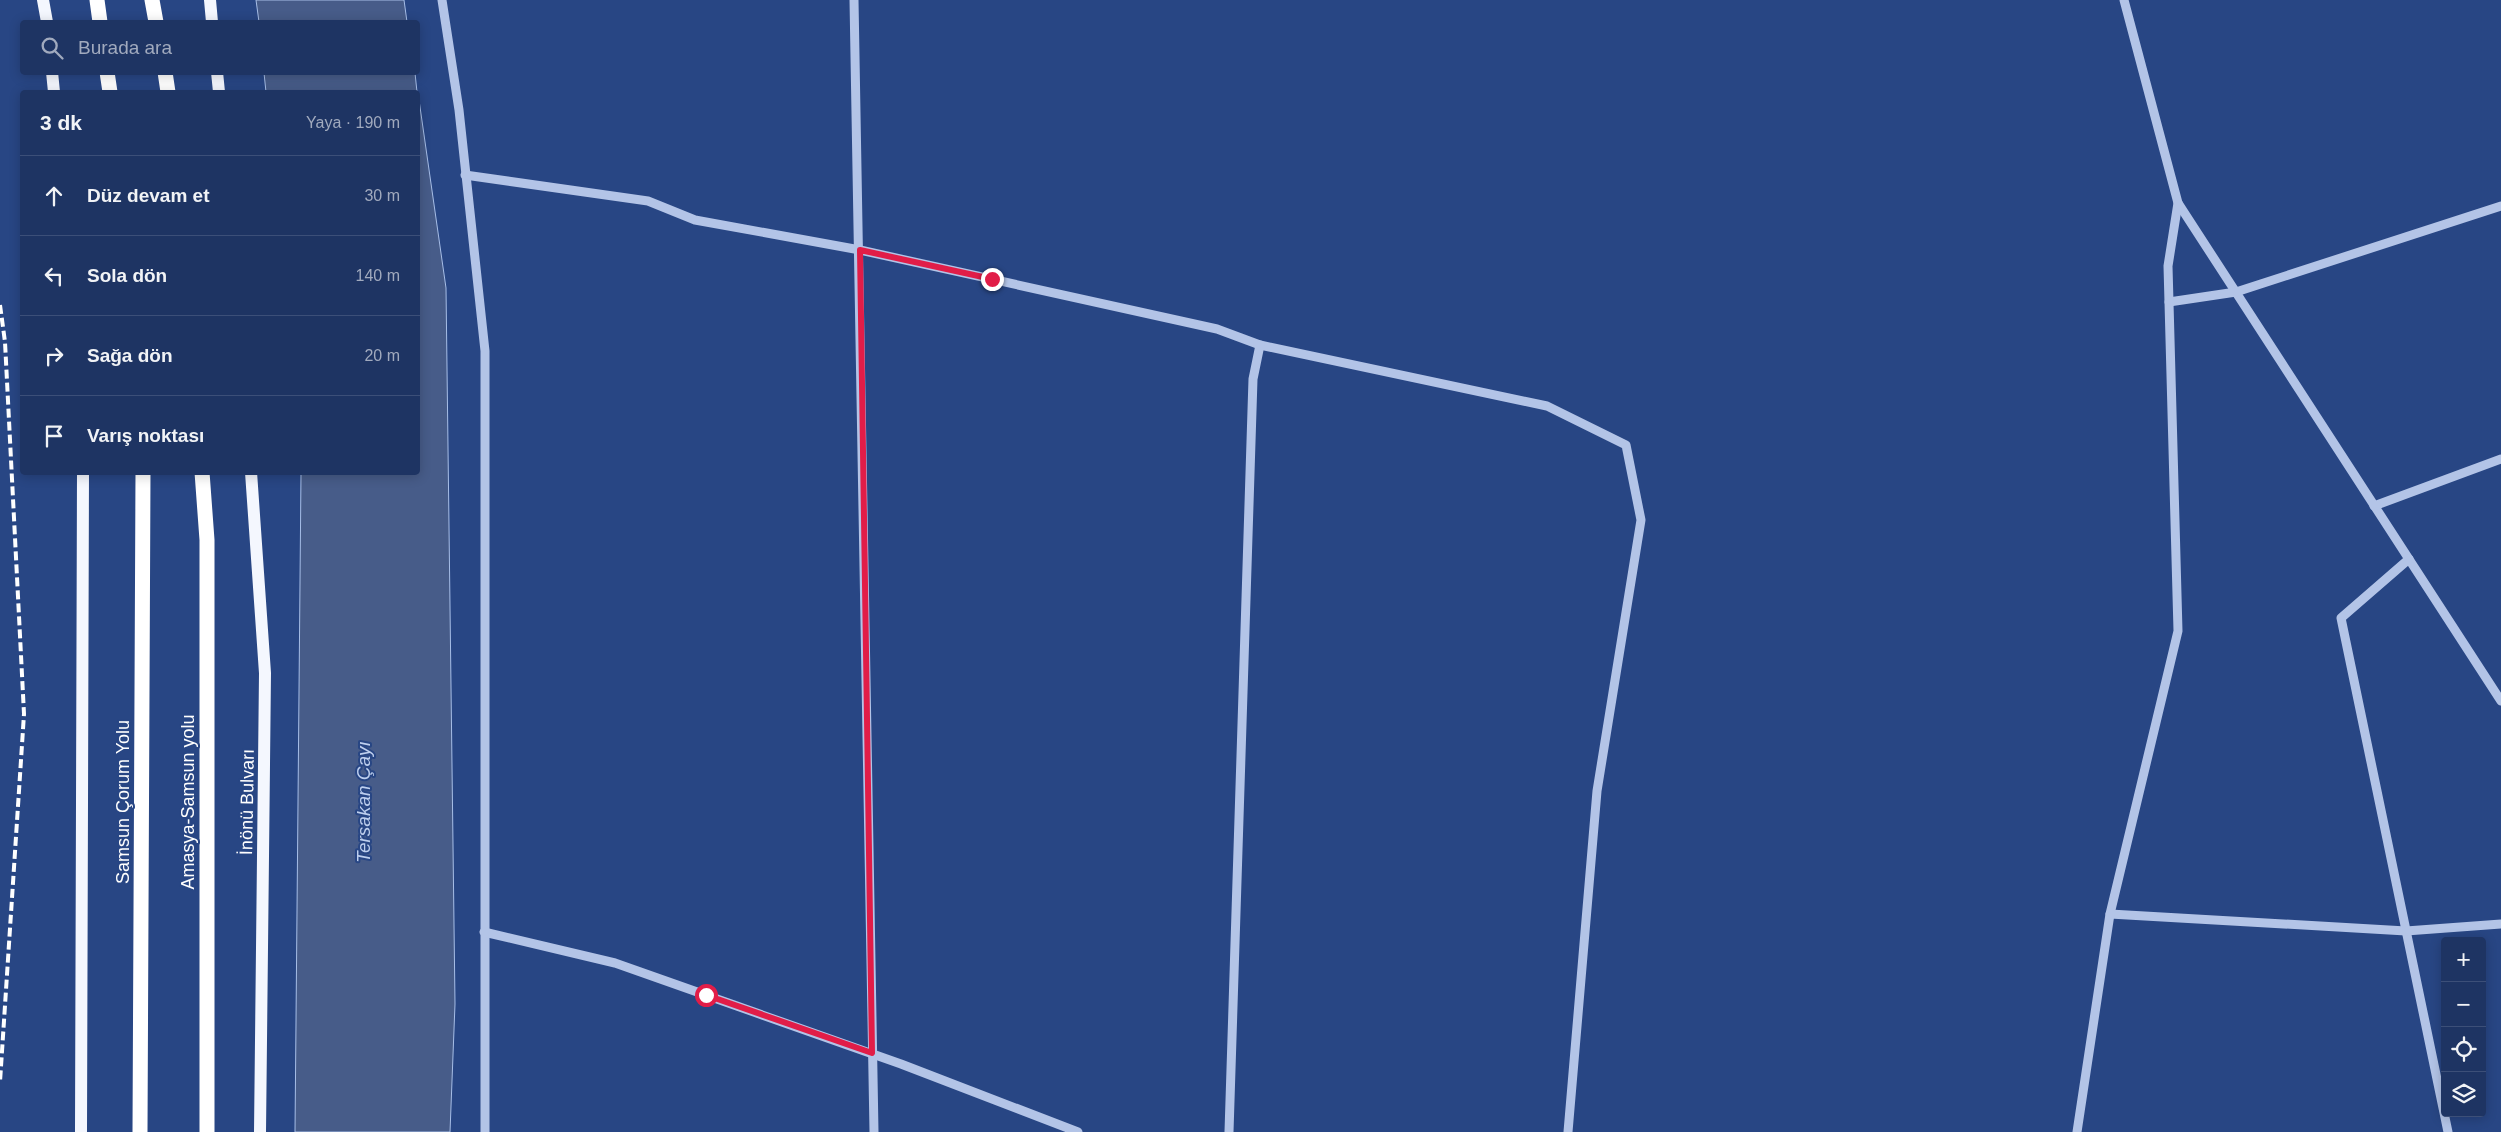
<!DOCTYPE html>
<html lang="tr">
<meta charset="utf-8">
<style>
:root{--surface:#1e3463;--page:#2b3f6c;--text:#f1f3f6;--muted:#a1aabe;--line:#3c4f78}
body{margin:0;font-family:Arial,sans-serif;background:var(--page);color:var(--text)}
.controls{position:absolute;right:15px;bottom:15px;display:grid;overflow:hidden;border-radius:5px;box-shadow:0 2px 12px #0003}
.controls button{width:45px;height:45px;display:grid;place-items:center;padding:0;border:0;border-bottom:1px solid var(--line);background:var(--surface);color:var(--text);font:25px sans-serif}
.stop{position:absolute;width:15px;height:15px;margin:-11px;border:4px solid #e11d48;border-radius:50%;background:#fff}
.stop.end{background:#e11d48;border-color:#fff;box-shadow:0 1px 5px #0008}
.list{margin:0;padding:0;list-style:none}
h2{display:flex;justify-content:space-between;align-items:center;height:65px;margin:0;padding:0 20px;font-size:21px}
h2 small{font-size:16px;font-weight:400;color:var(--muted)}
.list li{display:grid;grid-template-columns:32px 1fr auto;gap:15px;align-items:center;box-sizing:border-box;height:80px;padding:0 20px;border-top:1px solid var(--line)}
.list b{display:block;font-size:19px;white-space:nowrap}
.list em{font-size:16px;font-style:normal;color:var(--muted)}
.icon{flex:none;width:28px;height:28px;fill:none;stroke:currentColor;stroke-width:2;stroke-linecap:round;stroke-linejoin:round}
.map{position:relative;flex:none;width:2501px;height:1132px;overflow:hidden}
.search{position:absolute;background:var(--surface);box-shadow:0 2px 12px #0003;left:20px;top:20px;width:400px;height:55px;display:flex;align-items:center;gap:12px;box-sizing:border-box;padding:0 18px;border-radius:5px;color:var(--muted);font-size:19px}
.panel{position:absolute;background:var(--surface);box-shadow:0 2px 12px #0003;left:20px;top:90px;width:400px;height:385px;border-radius:5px}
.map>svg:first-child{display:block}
.water{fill:#475c89;stroke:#a7bee7}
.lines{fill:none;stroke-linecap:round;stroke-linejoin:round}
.minor{stroke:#b3c4e7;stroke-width:9}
.major{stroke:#f4f7fe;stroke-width:12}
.highway{stroke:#fff;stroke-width:15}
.rail{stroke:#fff;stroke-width:4;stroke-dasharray:9 4;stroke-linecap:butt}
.route{stroke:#e11d48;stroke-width:6}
.labels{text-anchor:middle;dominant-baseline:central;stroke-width:4;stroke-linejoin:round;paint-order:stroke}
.street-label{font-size:18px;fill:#fff;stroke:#284684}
.water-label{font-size:19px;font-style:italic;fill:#becfee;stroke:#284684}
</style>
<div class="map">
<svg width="2501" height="1132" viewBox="0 0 2501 1132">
<rect width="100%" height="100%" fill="#284684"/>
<!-- water -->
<g class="water">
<path d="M256 0H404L407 22H259Z"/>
<path d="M264 73H415L417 92H266Z"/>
<path d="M418 93 446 288 455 1004 450 1132H295L301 473 418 472Z"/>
</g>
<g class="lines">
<!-- minor -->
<g class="minor">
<path d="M442 0 459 110 485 351V1132"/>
<path d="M854 0 874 1132"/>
<path d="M465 175 648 201 695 220 860 250 1217 329 1260 345 1547 406 1626 445 1641 520 1597 791 1568 1132"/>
<path d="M2178 203 2501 701"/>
<path d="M2169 302 2236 292 2501 206"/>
<path d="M2374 506 2501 459"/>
<path d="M2409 559 2341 618 2448 1132"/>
<path d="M2110 914 2406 931 2501 924"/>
<path d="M484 932 615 963 901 1064 1078 1132"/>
<path d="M1229 1132 1253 379 1260 345"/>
<path d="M2077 1132 2110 914 2178 631 2168 266 2178 203 2124 0"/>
</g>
<!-- major -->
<g class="major">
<path d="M43 0 47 22"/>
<path d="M210 0 212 22"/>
<path d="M52 72 54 92"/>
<path d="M217 72 219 92"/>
<path d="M251 472 265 673 260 1132"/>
<path d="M81 1132 83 472"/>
</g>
<!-- highway -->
<g class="highway">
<path d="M97 0 100 22"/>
<path d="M152 0 156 22"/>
<path d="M107 72 110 92"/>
<path d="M165 72 168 92"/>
<path d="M202 472 207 540V1132"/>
<path d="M140 1132 143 472"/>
</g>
<!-- rail -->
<path class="rail" d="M0 305 5 342 24 714 0 1082"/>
</g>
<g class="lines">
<!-- route -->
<path class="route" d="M706 995 872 1053 860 250 992 279"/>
</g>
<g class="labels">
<!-- street labels -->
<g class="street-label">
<text transform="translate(123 802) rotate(-90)">Samsun Çorum Yolu</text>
<text transform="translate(188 802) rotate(-90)">Amasya-Samsun yolu</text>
<text transform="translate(247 802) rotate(-89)">İnönü Bulvarı</text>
</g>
<!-- water labels -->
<g class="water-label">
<text transform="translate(363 802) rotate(-90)">Tersakan Çayı</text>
</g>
</g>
</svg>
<div class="controls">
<button>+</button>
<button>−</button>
<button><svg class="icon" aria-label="locate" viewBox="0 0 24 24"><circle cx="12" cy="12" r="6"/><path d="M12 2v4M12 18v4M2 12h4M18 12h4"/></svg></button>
<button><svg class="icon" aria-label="layers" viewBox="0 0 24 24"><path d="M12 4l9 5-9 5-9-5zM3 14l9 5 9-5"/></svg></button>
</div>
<div class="stop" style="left:706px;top:995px"></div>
<div class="stop end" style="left:992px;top:279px"></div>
<div class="search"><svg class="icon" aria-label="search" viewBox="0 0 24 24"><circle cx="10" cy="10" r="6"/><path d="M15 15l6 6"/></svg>Burada ara</div>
<section class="panel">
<h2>3 dk<small>Yaya · 190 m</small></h2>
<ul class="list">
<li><svg class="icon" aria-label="ahead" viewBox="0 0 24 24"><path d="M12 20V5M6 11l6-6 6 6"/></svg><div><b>Düz devam et</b></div><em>30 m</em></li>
<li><svg class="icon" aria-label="left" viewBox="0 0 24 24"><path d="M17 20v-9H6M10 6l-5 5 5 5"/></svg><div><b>Sola dön</b></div><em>140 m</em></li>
<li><svg class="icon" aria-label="right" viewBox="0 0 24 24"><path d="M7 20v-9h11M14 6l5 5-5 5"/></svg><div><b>Sağa dön</b></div><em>20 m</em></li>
<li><svg class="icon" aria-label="arrive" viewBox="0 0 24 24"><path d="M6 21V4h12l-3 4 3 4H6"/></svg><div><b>Varış noktası</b></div></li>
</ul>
</section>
</div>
